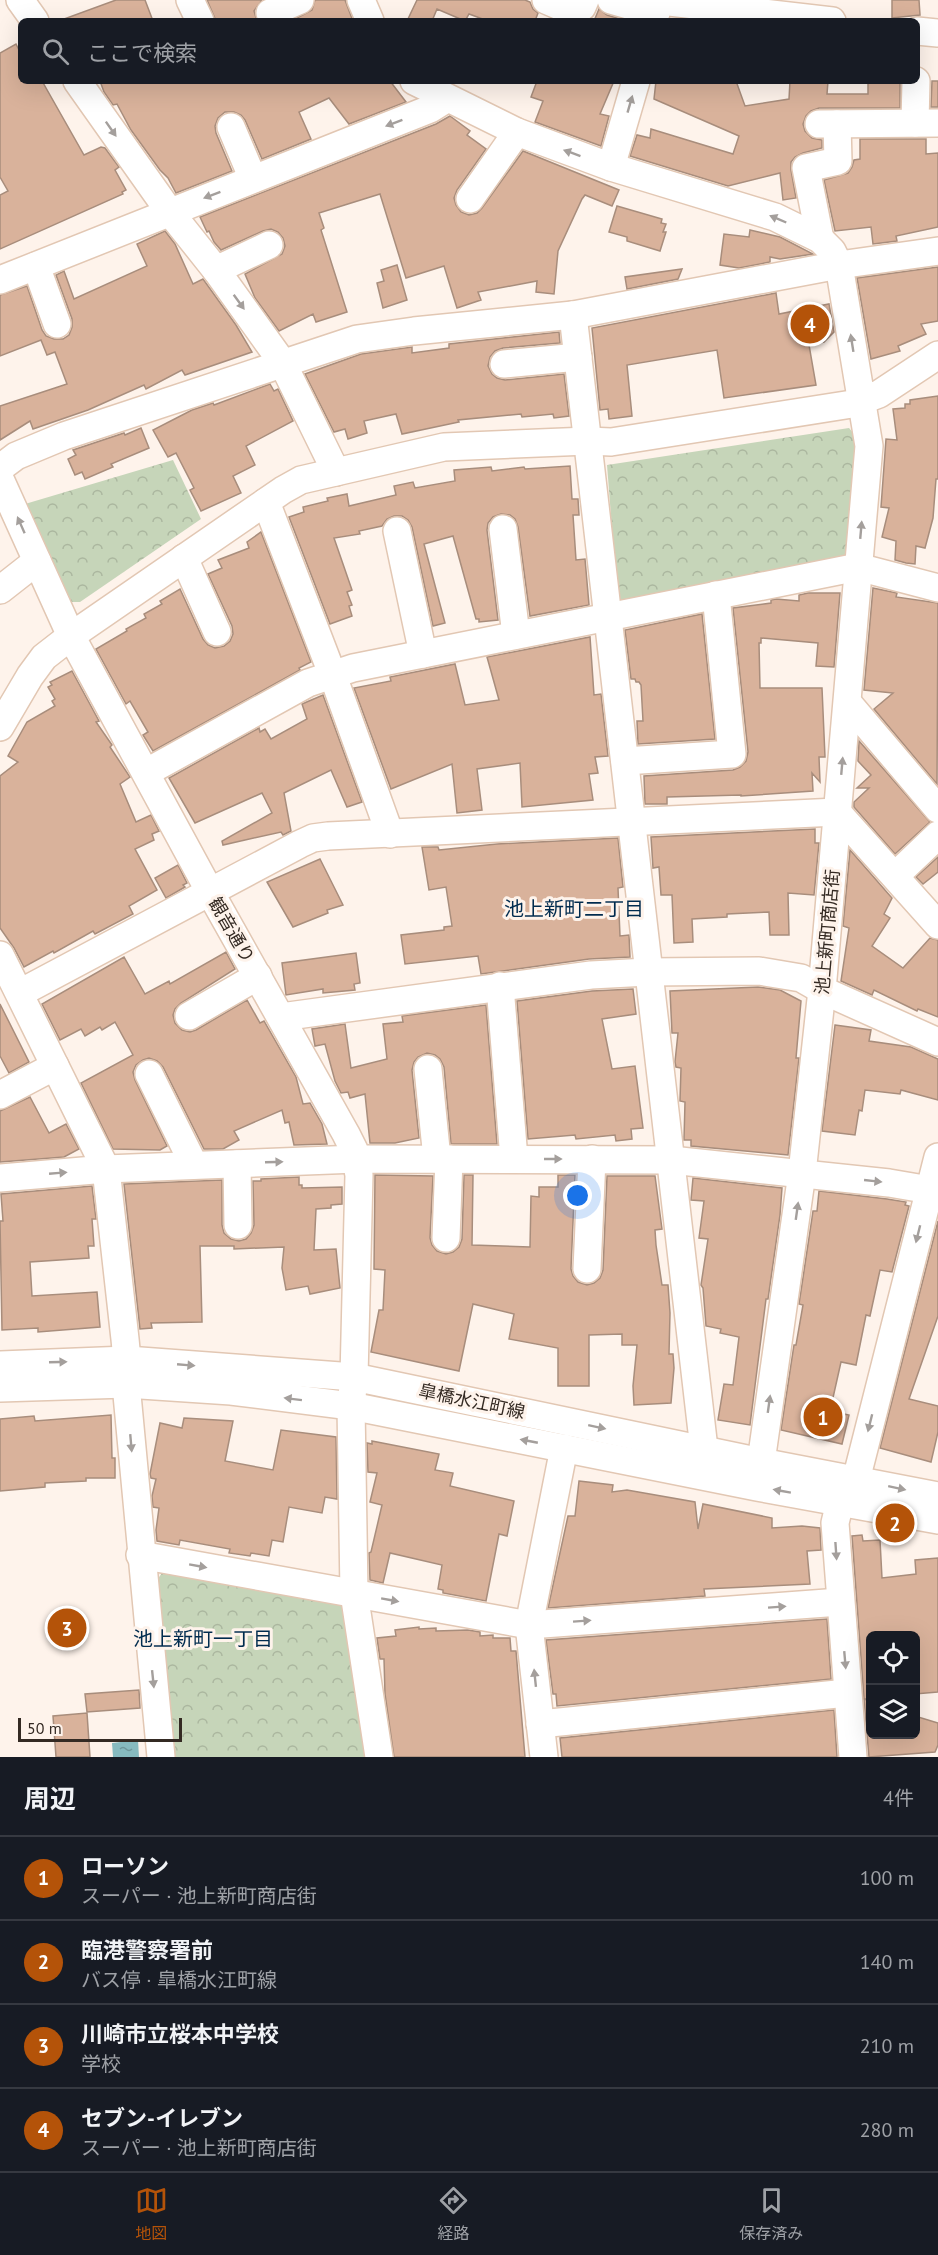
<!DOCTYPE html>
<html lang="ja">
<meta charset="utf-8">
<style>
:root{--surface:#171b24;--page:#20242c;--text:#f1f3f6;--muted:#9ea1a6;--line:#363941;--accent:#b45309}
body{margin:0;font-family:"PT Sans","Noto Sans JP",sans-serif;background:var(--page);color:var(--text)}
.controls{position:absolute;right:18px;bottom:18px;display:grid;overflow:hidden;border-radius:9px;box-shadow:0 6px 24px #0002}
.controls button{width:54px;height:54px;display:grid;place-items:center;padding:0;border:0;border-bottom:2px solid var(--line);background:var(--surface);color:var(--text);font:30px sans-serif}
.scale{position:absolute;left:18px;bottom:15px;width:164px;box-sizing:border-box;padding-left:6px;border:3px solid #342a23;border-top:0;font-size:16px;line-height:21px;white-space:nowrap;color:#342a23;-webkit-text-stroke:4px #fef3eb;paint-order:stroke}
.you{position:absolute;left:578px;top:1196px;width:21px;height:21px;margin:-15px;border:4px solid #fff;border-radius:50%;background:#1a73e8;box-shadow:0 0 0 9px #1a73e833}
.badge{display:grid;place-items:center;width:39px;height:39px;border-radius:50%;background:var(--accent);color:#fff;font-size:20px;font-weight:700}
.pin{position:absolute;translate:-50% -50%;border:3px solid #fff;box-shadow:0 2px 6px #0006}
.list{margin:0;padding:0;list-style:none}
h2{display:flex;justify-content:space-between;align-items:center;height:78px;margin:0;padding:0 24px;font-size:26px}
h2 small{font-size:20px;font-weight:400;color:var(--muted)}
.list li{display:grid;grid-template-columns:39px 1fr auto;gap:18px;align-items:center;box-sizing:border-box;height:84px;padding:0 24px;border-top:2px solid var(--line)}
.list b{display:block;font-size:22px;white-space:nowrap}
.list p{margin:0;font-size:20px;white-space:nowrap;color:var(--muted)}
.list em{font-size:20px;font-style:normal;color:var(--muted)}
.icon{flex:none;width:33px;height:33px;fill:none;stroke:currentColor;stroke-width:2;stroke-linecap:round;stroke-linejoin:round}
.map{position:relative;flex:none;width:938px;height:1757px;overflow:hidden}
.search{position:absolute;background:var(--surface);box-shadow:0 6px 24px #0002;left:18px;right:18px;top:18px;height:66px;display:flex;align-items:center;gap:15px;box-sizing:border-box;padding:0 21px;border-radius:9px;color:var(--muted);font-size:22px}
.sheet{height:414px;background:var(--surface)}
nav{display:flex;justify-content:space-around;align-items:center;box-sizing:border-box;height:84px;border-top:2px solid var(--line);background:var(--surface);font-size:16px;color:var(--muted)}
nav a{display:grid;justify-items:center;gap:3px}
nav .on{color:var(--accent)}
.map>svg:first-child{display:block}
.park{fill:url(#park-crowns)}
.water{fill:url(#water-ripples)}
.building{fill:#d9b29b;stroke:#a88d7c;stroke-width:1.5}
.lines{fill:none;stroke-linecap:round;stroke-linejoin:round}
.minor-casing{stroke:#e2c7b3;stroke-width:30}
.minor{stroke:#fff;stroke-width:27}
.oneway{fill:#a49f9c}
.labels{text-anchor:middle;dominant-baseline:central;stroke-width:6;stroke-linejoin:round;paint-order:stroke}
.street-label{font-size:18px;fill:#342a23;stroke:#fef3eb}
.neighbourhood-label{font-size:20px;fill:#002b4e;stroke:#fef3eb}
</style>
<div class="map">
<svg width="938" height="1757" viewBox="0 0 938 1757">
<defs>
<pattern id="park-crowns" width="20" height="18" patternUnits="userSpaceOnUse" patternTransform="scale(1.5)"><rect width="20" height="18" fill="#c6d5b9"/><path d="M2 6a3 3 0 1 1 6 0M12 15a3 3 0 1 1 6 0" fill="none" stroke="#abb79f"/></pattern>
<pattern id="water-ripples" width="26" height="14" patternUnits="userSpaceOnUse" patternTransform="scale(1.5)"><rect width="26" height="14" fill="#86babf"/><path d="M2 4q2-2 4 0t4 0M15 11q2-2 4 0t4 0" fill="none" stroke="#6e979b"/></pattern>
</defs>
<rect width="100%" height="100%" fill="#fef3eb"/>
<!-- park -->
<g class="park">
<path d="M849 428 855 435 859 450 850 553 841 560 620 602 617 593 607 465Z"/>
<path d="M173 460 201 519 80 602H70L25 504Z"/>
<path d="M162 1573 346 1606 368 1757H172L157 1580Z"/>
</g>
<!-- water -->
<path class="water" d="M138 1740 139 1757H113L112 1743Z"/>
<!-- building -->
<g class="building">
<path d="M116 0H145L153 21H64V19Z"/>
<path d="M207 0H262L254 11 257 21H216Z"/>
<path d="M315 0H345L353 21H291L312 10Z"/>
<path d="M417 0H525L530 2 533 9 538 13 535 21H488L469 14 465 21 437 9 432 21H407Z"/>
<path d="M892 0H919L920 15 892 18Z"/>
<path d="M599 9 607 15 627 21H594Z"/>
<path d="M16 44 21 54V81H42L84 155 101 147 105 148 119 167 115 170 126 190 122 192 123 194 0 249V195L8 191 0 177V53Z"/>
<path d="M100 81H390L406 102 349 124 329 98 299 112 311 139 262 159 245 120 241 115 234 112H225L218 118 215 126 216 133 232 171 176 193 168 178 160 170 131 130 117 104 113 105 104 92Z"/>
<path d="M537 81H614L600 114 609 116 601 146 535 122 543 101 531 97Z"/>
<path d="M656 81H736L745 106 789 99 790 81H828L827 94H868V81H900V108H819L811 111 806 116 803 124 805 131 812 138 822 140V148L803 153 795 157 791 162V170L796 198 783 200 780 173 728 186 630 156 637 135 650 138 651 129 733 154 739 136 654 99Z"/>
<path d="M932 81H938V107H931Z"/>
<path d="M450 116 470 131 467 135 486 149 457 190 454 198 456 205 461 212 469 215 477 213 482 208 523 151 619 190 612 206 585 195 582 199 558 251 554 294 536 292 537 281 478 292 481 300 457 308 444 266 406 278 380 194 319 213 324 228 321 230 347 312 316 322 313 314 279 331 255 298 245 274 282 254 285 246 283 238 278 232 271 229 263 231 221 250 214 242 209 231 207 232 200 217 436 124Z"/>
<path d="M860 139H926V154L938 153V227L896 236 897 241 873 244 871 227 835 231 824 180 848 173 852 167 854 160 860 159Z"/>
<path d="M617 206 662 219 661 223 666 224 663 232H666L660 251 627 241V237L609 232Z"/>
<path d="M750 230 780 237 813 254 780 259 770 257V262L739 268 720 265 724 234 749 237Z"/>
<path d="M165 231 175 244 193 284 203 279 236 325 252 352 185 375 182 370 146 389 144 385 88 410 33 429 30 421 0 440V406L67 384 55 352 47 355 41 340 0 356V295L27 286 42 330 46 336 54 339H63L69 335 72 327V319L56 275 64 271 74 299 147 266 137 244Z"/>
<path d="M397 265 407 300 383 308 377 283 384 281 381 270Z"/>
<path d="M938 267V321L921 324 926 334 898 346 900 351 871 359 857 278Z"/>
<path d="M682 269 678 279 627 289 625 277Z"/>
<path d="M776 293 779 314 829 304 834 332 824 342 809 345 816 385 724 398 717 350 627 365 632 416 609 419 608 409 600 410 592 328Z"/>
<path d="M559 332 560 343 503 348 495 351 490 357 488 366 492 374 497 378 505 380 564 374 569 416 554 418 553 414 522 417 521 414 458 420 459 422 402 434 396 414 364 421 367 433 348 439 345 429 334 432 305 374 361 354 412 347V353L449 348V344Z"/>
<path d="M270 384 274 391 278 389 293 421 246 446 255 465 233 476 241 493 201 511 190 490 194 488 176 453 168 457 153 430 192 410 213 403 214 405Z"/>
<path d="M938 396V479H936L933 518 925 548 916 546 915 564 906 563 895 560 896 541 882 537 889 508 881 507 886 439 897 440 893 409 905 408V404H910V400Z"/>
<path d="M141 428 149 448 111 464 113 467 85 479 82 472 75 475 68 459 76 455 73 450 124 433 125 435Z"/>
<path d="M570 466 572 499H578L579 515H573L576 560 585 559 589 605 530 616 518 527 515 519 510 515 501 514 493 517 488 523 487 530 498 620 479 622V619H476L453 536 424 544 445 623 433 626 412 527 408 520 402 516H394L387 519 382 526 359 531 360 534 334 538 352 590 347 592 352 605 349 606 352 616 330 624 289 517 304 512 303 507 328 501 327 498 347 494 349 506 396 495 394 486 413 482 415 488 455 481 454 470 491 467 492 471 524 467 525 469Z"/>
<path d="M261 532 311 662 299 668 300 670 153 751 143 735 148 732 130 701 126 704 96 649 127 631 126 629 146 618 144 614 162 604 160 601 180 589 203 639 208 645 215 648 224 646 230 641 233 634 232 626 208 574 222 568 218 560 249 548 247 542Z"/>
<path d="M873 588 897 593 896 597 938 603 937 784 874 709 893 693 864 690Z"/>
<path d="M808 593H840L834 667 816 666 818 643 761 638V643H759L760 688H822L825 757H819L820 782 812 773 813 791 741 796V795L667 797V804H645L644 776 733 770 740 767 746 761 748 752 733 608 771 603V600L776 599 799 601V595Z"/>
<path d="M702 614 715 739 638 744 637 721H643L641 685 639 682H636L635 679H631L625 630Z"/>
<path d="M590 637 594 695 601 694 608 756 595 757 598 773 589 774 593 800 522 807 520 763 477 769 482 810 457 813 452 764 391 789 354 688 391 681 390 677 455 664 465 705 499 700 487 657Z"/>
<path d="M72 671 99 721 96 722 112 745 110 747 130 777 120 784 136 822 151 815 159 831 152 834 154 840 135 849 157 890 129 906 133 914 95 934 93 931 54 953 53 951 24 967 14 948 0 928V776L18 762 8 756 27 722 55 706 52 701 55 699 48 687 52 685 50 682Z"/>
<path d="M323 695 362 802 347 807 331 770 284 793 291 831 283 835 281 832 223 845 222 841 272 813 262 793 195 823 169 778 259 728 260 732 265 729 271 739 307 719 302 704Z"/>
<path d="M859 741 930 822 895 854 854 807V802L869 788H857L871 775 858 761Z"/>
<path d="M815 829V843H819L814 895 788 893 789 935H770L769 912 727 914V917L692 919 693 942 674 943 672 895H661L659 867 653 868 651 837Z"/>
<path d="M618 838 623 887 618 888 620 936 629 935 630 957 589 959 481 974 478 956 405 964 401 935 444 930V927L452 926 446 887 429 890 422 847H438L439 850 497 844Z"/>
<path d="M850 850 892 898 884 914 890 918 872 946 903 968 930 938 938 940V1017L918 1009 917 1011 874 990 872 995 841 981 849 928 843 926Z"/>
<path d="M938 857V872L923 884 916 877Z"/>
<path d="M320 859 343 905 327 910 328 913 293 927 267 882Z"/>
<path d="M178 865 187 883 183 885 185 887 166 898 155 878Z"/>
<path d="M226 952 235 969 181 1003 175 1009 173 1015 175 1023 182 1030 190 1032 196 1030 247 1000 260 1023 264 1021 296 1077 303 1104 310 1103 322 1124 327 1144 294 1145 289 1122 285 1123 282 1110 234 1131 239 1140 223 1149H204L163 1067 157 1061 149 1058 143 1060 136 1065 133 1072 135 1080 167 1146 160 1150 113 1149 81 1083 133 1055 115 1022 102 1030 100 1027 85 1036 81 1029 60 1040 42 1004 124 957 145 994 169 981 170 984Z"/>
<path d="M356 953 360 983 354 984 355 990 323 993V989L286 995 282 963Z"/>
<path d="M758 987 780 990 801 1001 796 1058H799L788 1155 691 1146V1140H684L685 1102 680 1101 681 1068 676 1067 675 1062 678 1033H672L670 991Z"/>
<path d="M633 989 636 1014 602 1019 612 1069 635 1066 643 1128 631 1129 632 1139 616 1141 615 1135 576 1139 575 1135 528 1139 517 1001 592 991Z"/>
<path d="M0 1004 29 1062 9 1073 0 1056Z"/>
<path d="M486 1005 497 1144H451L444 1067 440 1059 435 1055 427 1053 418 1057 414 1062 412 1070 419 1138 395 1143H370L365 1094 350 1098 348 1092 341 1093 335 1081 325 1044 315 1046 312 1029 345 1024 351 1068 387 1059 383 1024 403 1022 402 1016Z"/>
<path d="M835 1025 871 1030 869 1041 911 1047 938 1059V1100L901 1090 900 1094 865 1090 862 1111 859 1110 855 1135 822 1131Z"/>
<path d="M30 1097 49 1133 66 1124 79 1149 64 1157 0 1162V1111Z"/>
<path d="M375 1175 433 1176 430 1238 432 1245 437 1251 446 1254 453 1252 459 1247 462 1239 464 1175H473L472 1245 530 1247 531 1196 539 1197V1187H558V1175H575L571 1269 573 1276 578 1282 587 1285 594 1283 600 1278 603 1270 607 1176H655L662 1229 655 1230 656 1245 662 1285H668L670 1313 669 1354H673L674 1368 671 1403 634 1405 633 1386 637 1345H622V1334L589 1335V1386H558V1348L509 1339 514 1314 473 1304 459 1371 371 1352 379 1310H383L385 1270 374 1269Z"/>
<path d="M299 1177V1185H302V1188L342 1187V1204L331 1205V1208L316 1209 314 1250 336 1249 340 1288 310 1294 308 1286 286 1290 282 1268 284 1247 234 1249V1246H200L202 1322 151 1323 152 1328 140 1329 124 1184 222 1180V1225L224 1233 231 1239 239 1241 246 1239 251 1233 254 1225 253 1181H261V1179Z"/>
<path d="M693 1178 782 1188 780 1215 768 1299H766L750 1425 718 1420 724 1384 733 1385 739 1337 720 1333 721 1329 706 1326 703 1288 701 1285 708 1239 699 1238 704 1201 691 1200Z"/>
<path d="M92 1186 96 1219H92L94 1246H88L89 1258 30 1262 32 1296 97 1292 100 1327 38 1332V1328L2 1330 0 1221H3L1 1194Z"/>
<path d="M819 1191 887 1199 906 1202 905 1205 909 1206 892 1272 880 1270 870 1316 866 1315 856 1365 841 1362 830 1411 849 1415 842 1444 781 1430 794 1345H796L803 1305 799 1304 812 1218 813 1211H817Z"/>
<path d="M938 1221V1316L909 1399 938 1406V1432L931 1462 880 1448Z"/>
<path d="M111 1415 112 1458H115V1478H86V1481L45 1483V1487L0 1491V1419L34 1416 35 1421Z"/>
<path d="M184 1418 233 1421 225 1461 273 1470 281 1430 336 1437 337 1499 325 1497 322 1513 289 1507 283 1542 272 1540 269 1556 251 1553 250 1556 229 1553 230 1549 180 1540 179 1545 157 1541 156 1530 159 1508 153 1507 152 1496 156 1479 151 1478 150 1474 160 1423 182 1428Z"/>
<path d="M372 1441 439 1454 435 1470 453 1473 450 1486 514 1501 507 1536 499 1534 486 1601 443 1593V1590L438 1589 442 1565 390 1553 383 1583 370 1580 369 1553 371 1552 382 1505 370 1502 377 1473 368 1472 367 1443 372 1444Z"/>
<path d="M579 1481 613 1485 612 1492 627 1490 695 1502 698 1529 703 1504 772 1518V1528L802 1526 820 1528 821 1550 807 1551 810 1584 704 1589 705 1596 548 1608 568 1516H575Z"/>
<path d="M862 1535 863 1541 880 1540 882 1578 916 1574 915 1560 938 1558V1692L915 1694V1635H870V1699H864L852 1536Z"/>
<path d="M827 1619 831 1679 557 1706 556 1694H553L546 1640Z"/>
<path d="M419 1627V1629L436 1628V1631L468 1630 480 1632V1636L493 1635V1638H510L511 1651H516L525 1757H394L385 1694 384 1659H380L377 1638 396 1636 395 1630Z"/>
<path d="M139 1690 140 1708 87 1712 85 1694Z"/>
<path d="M864 1699 870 1701V1734H915V1716L938 1723V1745L935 1752 869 1757Z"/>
<path d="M834 1710 837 1757H562L560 1738Z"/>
<path d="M87 1713 90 1757H56L53 1716Z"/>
</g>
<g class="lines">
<defs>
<g id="minor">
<path d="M20 0 35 21"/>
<path d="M190 0 200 21"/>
<path d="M361 0 370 21"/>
<path d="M546 0 569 10 582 7 585 0"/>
<path d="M611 0 656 13"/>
<path d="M661 1 832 21"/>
<path d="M270 13 300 0"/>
<path d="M917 31 938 33"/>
<path d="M77 81 169 211 216 270 282 362 336 472"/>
<path d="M414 81 517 132 611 167 775 217 820 239 832 251 839 265 869 446 822 990 802 1173 761 1462"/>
<path d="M915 123 916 81"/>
<path d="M819 124 938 123"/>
<path d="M231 127 253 179"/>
<path d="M611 167 636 81"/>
<path d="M470 199 517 132"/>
<path d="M820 239 806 168 838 161 837 124"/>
<path d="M36 266 57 324"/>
<path d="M216 270 269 245"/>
<path d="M0 280 430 109 446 99"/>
<path d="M573 315 704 1449"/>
<path d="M504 364 578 357"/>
<path d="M0 468 16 456 64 436 357 339 414 331 573 315 839 265 938 251"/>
<path d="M0 479 71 636 210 892 346 1134 354 1150 359 1175 354 1377 351 1406 354 1593 379 1757"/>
<path d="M266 502 333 676 390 834"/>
<path d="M503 529 516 635"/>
<path d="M397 531 423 654"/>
<path d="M184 558 217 632"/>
<path d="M0 590 37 561"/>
<path d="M848 703 938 809"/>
<path d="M0 727 30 676 44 657 71 636 283 490 301 480 444 447 588 441 611 442 852 404 879 394 938 355"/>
<path d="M625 761 732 754 716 595"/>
<path d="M147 772 308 683 353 668 858 567 938 588"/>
<path d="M895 876 938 835"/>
<path d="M0 955 106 1169 125 1339 127 1360 126 1384 161 1757"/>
<path d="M500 986 514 1159"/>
<path d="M20 993 300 844 313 838 328 836 837 812 938 925"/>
<path d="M189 1016 258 976"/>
<path d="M281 1017 591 975 648 972 759 971 801 978 822 990 938 1042"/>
<path d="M428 1069 437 1159"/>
<path d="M149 1074 194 1165"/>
<path d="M0 1095 55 1066"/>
<path d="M237 1164 238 1225"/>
<path d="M0 1178 106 1169 357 1159 671 1160 889 1183 930 1190"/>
<path d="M446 1238 449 1159"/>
<path d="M587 1269 592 1159"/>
<path d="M0 1365 127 1360 354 1377 761 1462 938 1496"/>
<path d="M0 1388 126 1384 231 1391 351 1406 757 1487 938 1520"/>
<path d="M140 1555 529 1625 840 1602"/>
<path d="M540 1724 847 1693"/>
<path d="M544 1757 529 1625 564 1448"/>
<path d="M853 1757 835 1523 840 1502 856 1480 938 1157"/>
</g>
</defs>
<!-- minor casing -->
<use href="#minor" class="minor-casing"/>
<!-- minor -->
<use href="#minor" class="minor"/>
</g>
<!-- one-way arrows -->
<defs><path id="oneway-solid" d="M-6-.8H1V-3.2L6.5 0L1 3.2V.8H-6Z" transform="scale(1.5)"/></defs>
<g class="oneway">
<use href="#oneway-solid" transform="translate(630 104) rotate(-74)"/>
<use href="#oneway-solid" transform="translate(394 123) rotate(159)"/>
<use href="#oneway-solid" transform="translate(111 129) rotate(55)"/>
<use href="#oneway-solid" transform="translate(572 153) rotate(-160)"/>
<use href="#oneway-solid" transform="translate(212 195) rotate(159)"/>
<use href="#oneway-solid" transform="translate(778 219) rotate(-157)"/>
<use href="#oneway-solid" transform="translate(239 302) rotate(54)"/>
<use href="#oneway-solid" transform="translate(852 343) rotate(-99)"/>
<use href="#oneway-solid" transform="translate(21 525) rotate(-114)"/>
<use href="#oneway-solid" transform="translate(861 530) rotate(-85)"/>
<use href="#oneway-solid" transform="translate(842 766) rotate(-85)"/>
<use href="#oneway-solid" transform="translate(553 1159)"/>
<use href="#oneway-solid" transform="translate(274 1162) rotate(-2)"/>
<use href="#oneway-solid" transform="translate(58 1173) rotate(-5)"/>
<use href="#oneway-solid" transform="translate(873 1181) rotate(6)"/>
<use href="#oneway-solid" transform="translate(797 1211) rotate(-82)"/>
<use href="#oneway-solid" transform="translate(918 1234) rotate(104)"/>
<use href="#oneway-solid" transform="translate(58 1362) rotate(-2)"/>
<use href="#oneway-solid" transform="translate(186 1365) rotate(5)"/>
<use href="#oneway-solid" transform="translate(293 1399) rotate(-173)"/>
<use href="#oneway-solid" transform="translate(769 1404) rotate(-82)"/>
<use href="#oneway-solid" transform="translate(870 1423) rotate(104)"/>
<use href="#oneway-solid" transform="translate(597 1427) rotate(12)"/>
<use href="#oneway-solid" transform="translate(529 1441) rotate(-169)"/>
<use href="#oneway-solid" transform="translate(131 1443) rotate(85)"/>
<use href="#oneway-solid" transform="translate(897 1488) rotate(12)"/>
<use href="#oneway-solid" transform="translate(782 1491) rotate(-170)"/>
<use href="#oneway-solid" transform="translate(836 1551) rotate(86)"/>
<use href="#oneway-solid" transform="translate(198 1566) rotate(10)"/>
<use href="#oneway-solid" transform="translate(390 1600) rotate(10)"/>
<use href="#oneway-solid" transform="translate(777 1607) rotate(-4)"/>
<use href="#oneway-solid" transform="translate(582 1621) rotate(-4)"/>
<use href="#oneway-solid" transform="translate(845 1660) rotate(85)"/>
<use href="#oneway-solid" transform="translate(535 1678) rotate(-96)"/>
<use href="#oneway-solid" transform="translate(153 1679) rotate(84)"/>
</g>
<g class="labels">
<!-- street labels -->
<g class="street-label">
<text transform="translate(232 930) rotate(60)">観音通り</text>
<text transform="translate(827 932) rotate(-85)">池上新町商店街</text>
<text transform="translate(472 1401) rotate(12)">皐橋水江町線</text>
</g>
<!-- neighbourhood labels -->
<g class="neighbourhood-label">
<text x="574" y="909">池上新町二丁目</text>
<text x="203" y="1639">池上新町一丁目</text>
</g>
</g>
</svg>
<div class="controls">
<button><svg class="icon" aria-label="locate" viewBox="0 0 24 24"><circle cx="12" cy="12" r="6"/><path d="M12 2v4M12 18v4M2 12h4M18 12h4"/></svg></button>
<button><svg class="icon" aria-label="layers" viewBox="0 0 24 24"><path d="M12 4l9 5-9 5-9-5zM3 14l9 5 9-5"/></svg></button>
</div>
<div class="scale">50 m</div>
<div class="you"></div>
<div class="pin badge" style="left:823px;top:1417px">1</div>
<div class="pin badge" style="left:895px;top:1523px">2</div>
<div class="pin badge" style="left:67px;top:1628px">3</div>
<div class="pin badge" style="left:810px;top:324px">4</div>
<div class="search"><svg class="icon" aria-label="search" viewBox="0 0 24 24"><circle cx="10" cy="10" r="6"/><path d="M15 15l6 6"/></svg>ここで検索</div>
</div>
<section class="sheet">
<h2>周辺<small>4件</small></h2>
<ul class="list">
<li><span class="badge">1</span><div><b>ローソン</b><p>スーパー · 池上新町商店街</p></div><em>100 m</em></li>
<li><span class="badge">2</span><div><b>臨港警察署前</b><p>バス停 · 皐橋水江町線</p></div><em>140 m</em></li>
<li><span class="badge">3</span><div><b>川崎市立桜本中学校</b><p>学校</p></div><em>210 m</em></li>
<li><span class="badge">4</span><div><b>セブン-イレブン</b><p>スーパー · 池上新町商店街</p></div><em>280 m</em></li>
</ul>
</section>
<nav>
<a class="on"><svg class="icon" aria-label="map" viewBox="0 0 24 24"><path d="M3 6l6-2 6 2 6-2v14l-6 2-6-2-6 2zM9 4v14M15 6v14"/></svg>地図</a>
<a><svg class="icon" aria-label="directions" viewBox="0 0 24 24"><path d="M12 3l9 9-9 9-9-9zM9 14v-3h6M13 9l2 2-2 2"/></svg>経路</a>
<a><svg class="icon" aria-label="saved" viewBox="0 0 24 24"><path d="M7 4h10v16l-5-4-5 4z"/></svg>保存済み</a>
</nav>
